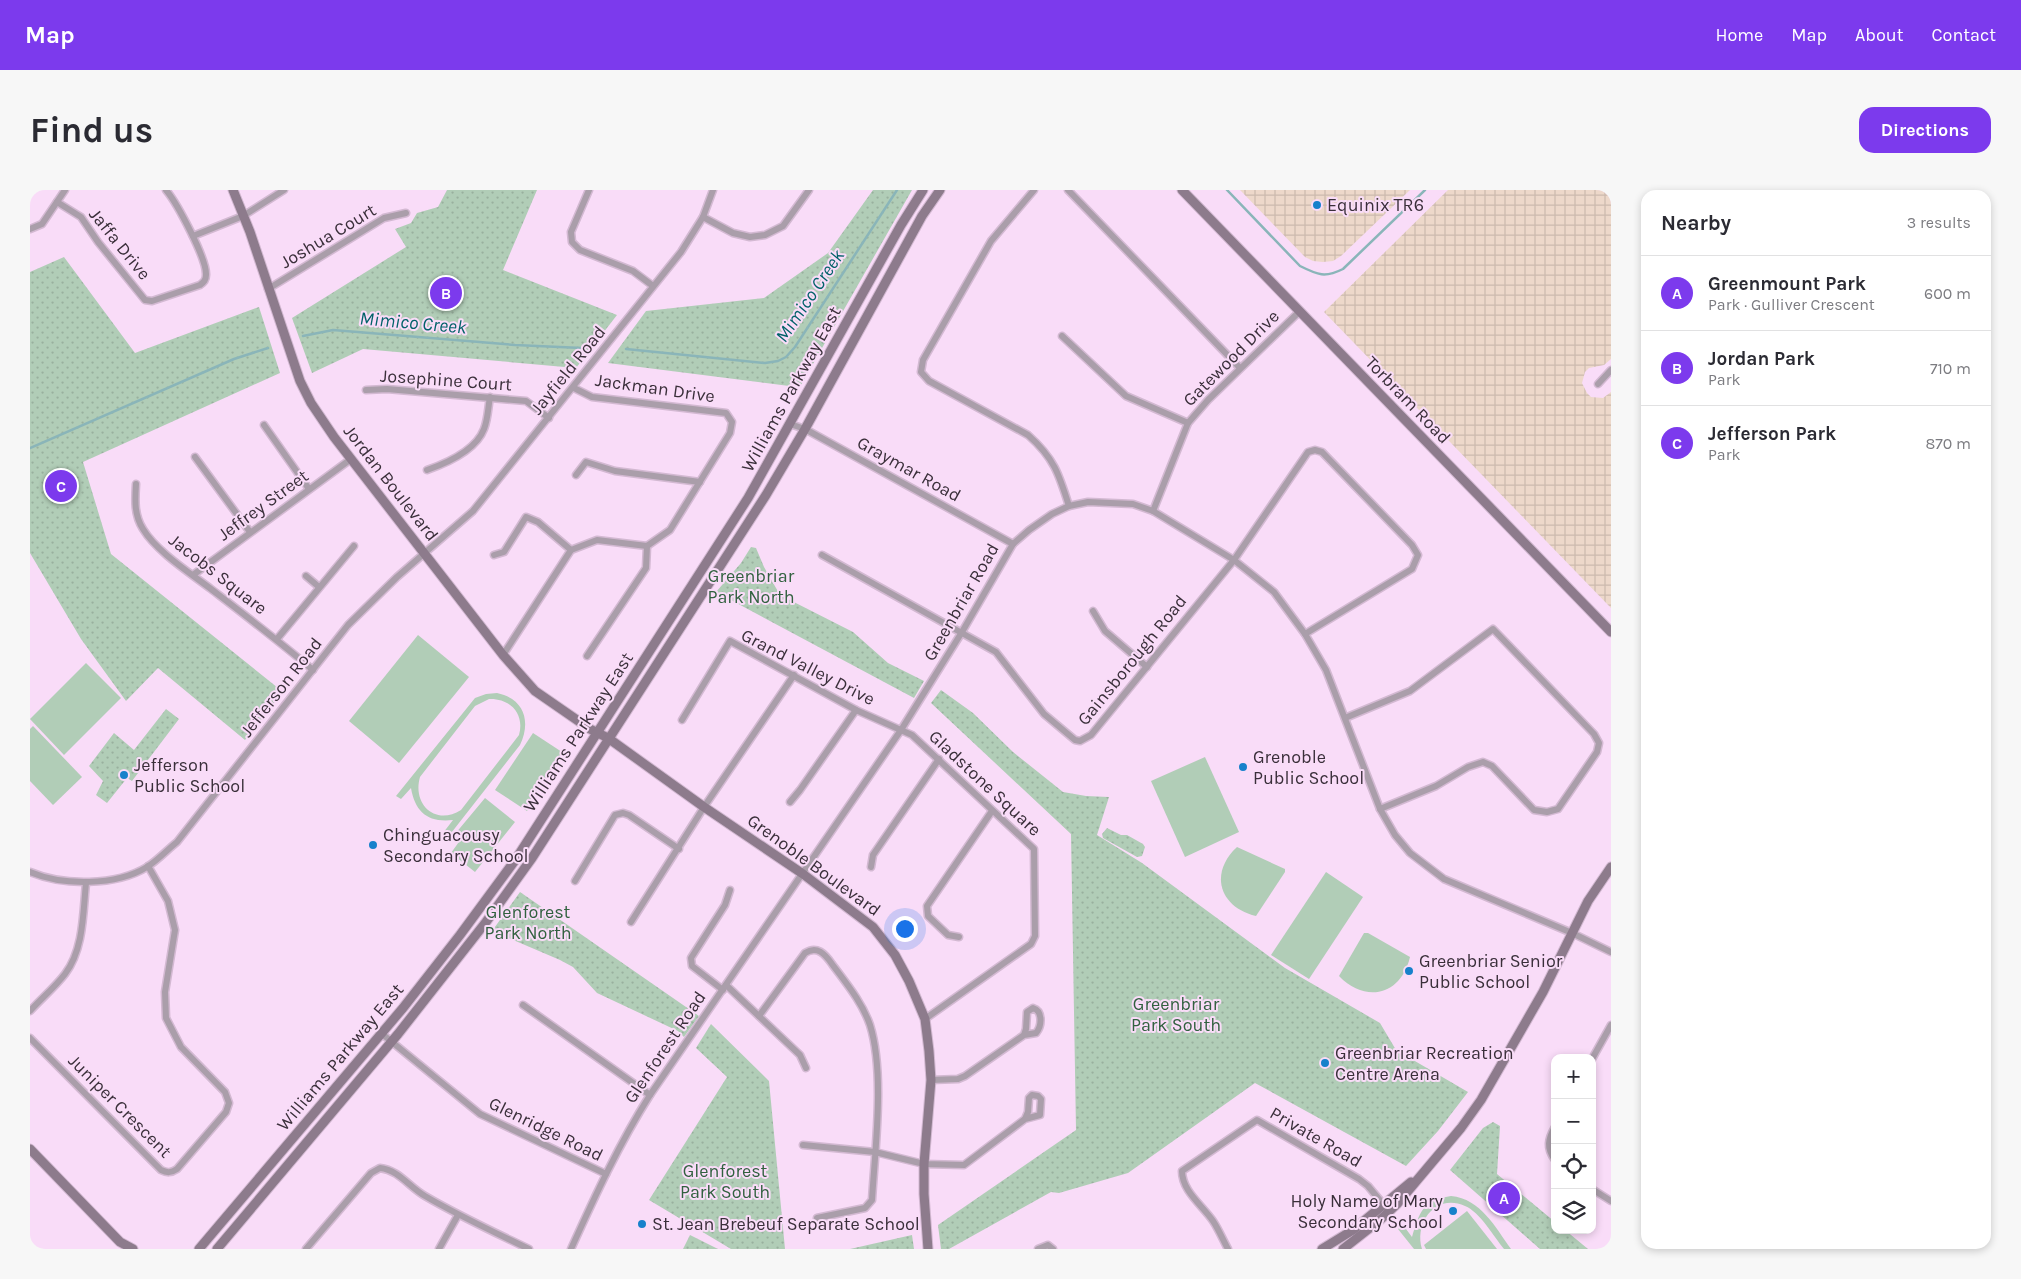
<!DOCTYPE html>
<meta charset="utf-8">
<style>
:root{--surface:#fff;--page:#f7f7f7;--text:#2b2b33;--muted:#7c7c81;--line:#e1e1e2;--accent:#7c3aed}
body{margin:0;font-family:Karla,sans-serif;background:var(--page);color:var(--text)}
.controls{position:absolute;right:15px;bottom:15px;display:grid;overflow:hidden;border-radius:10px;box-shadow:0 2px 8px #0003}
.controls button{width:45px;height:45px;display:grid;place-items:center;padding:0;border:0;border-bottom:1px solid var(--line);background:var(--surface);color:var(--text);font:25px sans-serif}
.you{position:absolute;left:874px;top:738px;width:18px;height:18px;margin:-12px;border:4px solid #fff;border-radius:50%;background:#1a73e8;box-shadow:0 0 0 8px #1a73e833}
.badge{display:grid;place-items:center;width:32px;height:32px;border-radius:50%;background:var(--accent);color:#fff;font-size:16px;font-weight:700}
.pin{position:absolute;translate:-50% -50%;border:2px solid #fff;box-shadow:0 1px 5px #0006}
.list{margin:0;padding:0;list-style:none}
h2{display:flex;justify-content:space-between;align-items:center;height:65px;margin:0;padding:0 20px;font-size:21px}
h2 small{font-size:16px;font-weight:400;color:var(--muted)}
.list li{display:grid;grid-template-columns:32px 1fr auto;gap:15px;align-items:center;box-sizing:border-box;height:75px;padding:0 20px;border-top:1px solid var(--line)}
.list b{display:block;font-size:19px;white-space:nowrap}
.list p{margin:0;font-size:16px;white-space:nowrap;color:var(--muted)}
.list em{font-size:16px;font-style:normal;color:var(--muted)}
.icon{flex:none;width:28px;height:28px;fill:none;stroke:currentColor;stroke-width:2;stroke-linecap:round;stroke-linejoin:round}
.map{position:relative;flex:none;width:1581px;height:1059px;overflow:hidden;border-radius:15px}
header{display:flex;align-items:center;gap:30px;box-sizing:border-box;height:70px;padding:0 25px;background:var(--accent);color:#fff}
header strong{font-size:24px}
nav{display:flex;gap:28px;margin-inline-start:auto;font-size:18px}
.intro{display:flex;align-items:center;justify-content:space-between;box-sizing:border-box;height:120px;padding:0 30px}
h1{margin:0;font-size:35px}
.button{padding:12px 22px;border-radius:15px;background:var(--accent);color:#fff;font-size:18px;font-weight:700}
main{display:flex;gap:30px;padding:0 30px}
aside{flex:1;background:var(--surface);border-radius:15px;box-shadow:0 2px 8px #0003}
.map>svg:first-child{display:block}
.industrial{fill:url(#industrial-grid)}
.grass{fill:#b1cdb7;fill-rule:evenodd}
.park{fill:url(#park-dots)}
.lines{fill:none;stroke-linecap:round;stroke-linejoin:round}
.stream{stroke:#8ab5b9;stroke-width:2.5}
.street-casing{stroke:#d3b9d2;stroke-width:9}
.secondary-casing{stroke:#d3b9d2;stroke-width:11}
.street{stroke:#aa9eaa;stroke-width:6}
.secondary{stroke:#8d7b8c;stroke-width:9}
.poi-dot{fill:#1781cb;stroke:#f9dcf8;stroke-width:2}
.labels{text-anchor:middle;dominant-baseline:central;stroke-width:4;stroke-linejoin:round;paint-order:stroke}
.poi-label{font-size:18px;fill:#3a2f3a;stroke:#f9dcf8;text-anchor:start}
.street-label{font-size:18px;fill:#3a2f3a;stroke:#f9dcf8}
.park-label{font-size:18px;fill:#31613f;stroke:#f9dcf8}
.water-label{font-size:19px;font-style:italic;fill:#026269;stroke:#f9dcf8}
</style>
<header>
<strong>Map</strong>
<nav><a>Home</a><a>Map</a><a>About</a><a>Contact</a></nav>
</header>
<div class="intro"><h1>Find us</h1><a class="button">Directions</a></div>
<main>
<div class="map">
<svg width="1581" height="1059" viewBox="0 0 1581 1059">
<defs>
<pattern id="industrial-grid" width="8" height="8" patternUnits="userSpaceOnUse" patternTransform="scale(1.25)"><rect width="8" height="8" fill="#edd8ca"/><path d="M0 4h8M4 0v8" fill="none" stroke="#ccbaae"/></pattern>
<pattern id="park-dots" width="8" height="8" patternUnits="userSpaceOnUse" patternTransform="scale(1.25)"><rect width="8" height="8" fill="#b1cdb7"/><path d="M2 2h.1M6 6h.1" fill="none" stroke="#99b09e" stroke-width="1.8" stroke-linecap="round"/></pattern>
</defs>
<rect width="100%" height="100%" fill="#f9dcf8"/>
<!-- industrial -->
<g class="industrial">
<path d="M1210 0H1380L1311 66 1303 71 1293 72 1283 71 1275 67Z"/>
<path d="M1418 0H1581V169L1574 175 1559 178 1555 182 1552 193 1557 203 1561 207 1573 208 1581 202V418L1294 122Z"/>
</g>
<!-- grass -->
<g class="grass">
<path d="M388 445 439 487 369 573 319 531Z"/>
<path d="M56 473 91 508 34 565 0 529Z"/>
<path d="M467 503C495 509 501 532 490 555L418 647 413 643 423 630C398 633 385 622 381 598L371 609 366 606 445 508 456 504ZM459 509C480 508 495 524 489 545L431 620C406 636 382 615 390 587L445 516Z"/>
<path d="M3 536 52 587 23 615 0 591V539Z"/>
<path d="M503 543 535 564 497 621 465 600Z"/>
<path d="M1175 567 1209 642 1155 667 1121 591Z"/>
<path d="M455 608 485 632 445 682 421 663 431 649 425 644Z"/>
<path d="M1207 657 1255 679V682L1226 726C1189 717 1179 683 1207 657Z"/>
<path d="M1296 682 1333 707 1279 789 1241 765Z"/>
<path d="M1334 743H1338L1380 767C1371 805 1336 814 1309 786Z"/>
<path d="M1421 1006C1451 1009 1465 1037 1481 1059H1474C1464 1047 1450 1022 1435 1016 1406 1003 1384 1032 1392 1059H1384L1368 1039 1373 1035 1382 1047C1390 1021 1392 1011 1421 1006Z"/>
<path d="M1437 1021 1467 1059H1396L1394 1055Z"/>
</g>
<!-- park -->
<g class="park">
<path d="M417 0H507L473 80 587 125 546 178 333 159 282 183 262 128 376 57 365 39 381 33 387 23 408 17Z"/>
<path d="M843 0H882L771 195 767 197 578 173 616 121 734 108 798 63Z"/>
<path d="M34 67 105 163 229 117 250 183 53 272 81 364 253 502 215 550 128 478 96 511 51 449 0 363V82Z"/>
<path d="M721 357 726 358 734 377 750 405 823 442 858 473 894 491 884 508 686 402 711 373Z"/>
<path d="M911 500 943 523 983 562 1033 602 1056 606 1079 607 1067 645 1112 673 1255 778 1350 833 1366 860 1438 902 1408 941 1376 976 1225 893 1098 983 1029 1003 1021 1002 919 1059H911L908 1035 1046 940 1041 644 901 513Z"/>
<path d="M136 519 149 529 102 591 97 588 77 613 66 605 73 591 59 576 84 543 104 560Z"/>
<path d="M1077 638 1091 645H1097L1113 654 1115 657 1112 666 1107 667 1073 648 1072 644Z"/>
<path d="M490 702 669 826 654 847 648 841 567 803 543 777 530 770 462 741Z"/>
<path d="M681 834 739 891 755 1059H701L619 1010 697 887 666 858Z"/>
<path d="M1463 932 1470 936 1467 984 1525 1032V1040H1535L1558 1059H1510L1420 980 1453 938Z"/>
<path d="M660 1045 688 1059H653Z"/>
<path d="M882 1045 884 1059H820Z"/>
</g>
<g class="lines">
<!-- stream -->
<g class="stream">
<path d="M1197 0 1270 76C1288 85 1295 88 1313 79L1395 0"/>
<path d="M273 146 303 140 485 155 552 158"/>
<path d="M596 159 735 173 748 171 756 167 765 157 867 0"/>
<path d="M0 258 204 169 238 158"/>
</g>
<defs>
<g id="street">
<path d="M559 0 541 42 542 52 550 60 603 81 623 96"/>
<path d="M1004 0 961 51 893 170 891 182 899 191 998 245C1024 268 1029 284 1039 316"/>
<path d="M1038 0 1210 178"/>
<path d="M27 12 51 27 68 52 115 110 122 111 170 95C174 92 176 90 176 85 177 69 147 13 136 0"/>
<path d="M673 27 703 43 720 47 735 45 753 36 779 0"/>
<path d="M0 39 12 34 35 0"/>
<path d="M163 46 213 26 254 0"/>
<path d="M238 99 354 28 376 23"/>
<path d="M1032 146 1096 206 1158 233"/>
<path d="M1568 194 1581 180"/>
<path d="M336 200 357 199 496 211 519 228"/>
<path d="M760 234 775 239 983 354"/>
<path d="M234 235 279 299"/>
<path d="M165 267 220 342"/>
<path d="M397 280C417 273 446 260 454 239 458 229 458 218 460 207"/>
<path d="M546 285 556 272 585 281 670 292"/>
<path d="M106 294C105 310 104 325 113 339 126 361 160 383 181 399 216 426 250 452 283 480"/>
<path d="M1123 321 1158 233 1178 210 1269 122"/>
<path d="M464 365 474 362 496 327 508 332 541 360"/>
<path d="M792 365 966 462 1014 524 1045 550 1050 551 1061 545 1204 370 1278 262 1285 260 1292 262 1382 355 1388 365 1382 379 1275 444"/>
<path d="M163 385 321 269"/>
<path d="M276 386 289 397"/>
<path d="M1063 421 1075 441 1117 477"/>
<path d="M247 449 324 356"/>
<path d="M473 465 541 360 567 350 617 356 640 340 700 243 702 232 696 223 562 207 544 198"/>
<path d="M557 466 616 378 617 356"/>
<path d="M1315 528 1380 501 1463 439 1564 544 1569 553 1567 562 1528 619 1517 622 1504 620 1462 576 1453 572 1438 577 1406 596 1350 619"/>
<path d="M652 530 700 451 826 520 882 545 1004 659 1005 746 1001 754 895 829"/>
<path d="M760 612 770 600 826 520"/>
<path d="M841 677 843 665 909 569"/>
<path d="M0 682C33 696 86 696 117 677 128 670 137 660 147 652L318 435 367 387 443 321 651 62 673 27 683 0"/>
<path d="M545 691 585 625 593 623 599 625 649 659"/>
<path d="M601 732 674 617 764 485"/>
<path d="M929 747 918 745 898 726 897 716 962 621"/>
<path d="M696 795 770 865 776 878"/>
<path d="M693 800 662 776 661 768 695 715 700 700"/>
<path d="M493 815 620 905"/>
<path d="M0 821C12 808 25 797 35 784 54 759 53 722 56 693"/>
<path d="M729 826 775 763C787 755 795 764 802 774 816 793 832 812 840 835 855 883 845 959 842 1010L835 1018 787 1028"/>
<path d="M351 843 450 924 576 984"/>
<path d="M0 848 131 980C137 983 141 983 147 979L196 922 199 913 195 902 151 857 136 828 135 802 145 740 138 711 118 676"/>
<path d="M1562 869 1581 835"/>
<path d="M901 890 928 889 935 886 994 845 1006 843C1012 836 1013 821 1003 818L997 822 996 839 994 845"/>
<path d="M1525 937C1518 949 1516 958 1525 970"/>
<path d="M773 955 845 962 894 974 934 975 995 929 1010 925 1011 909 1008 906 1002 905 999 908 998 922 995 929"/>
<path d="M1562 999 1581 1011"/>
<path d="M276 1059 341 983 350 978C369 980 379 997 395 1006 429 1026 464 1042 499 1059"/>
<path d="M409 1059 428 1025"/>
<path d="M541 1059C565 1006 589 954 620 905L871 540 932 442 983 354 999 340 1022 324 1039 316 1058 312 1103 314 1123 321 1204 370 1244 402 1275 444 1296 480 1350 619 1365 645 1380 663 1414 689 1542 743 1581 762"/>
<path d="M1008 1059 1018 1055 1023 1059"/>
<path d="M1198 1059C1193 1050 1189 1040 1183 1031 1172 1015 1152 1001 1152 981L1227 930 1329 989 1338 996 1353 1014"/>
</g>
<g id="secondary">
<path d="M203 0 220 42 270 191 281 213 304 247 473 465 505 501 560 539 578 548 674 617 773 684 843 737 865 765 879 791 895 829 899 861 901 890 894 974V1004L898 1059"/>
<path d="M1152 0 1581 442"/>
<path d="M0 959 90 1052 103 1059"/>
<path d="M169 1059 373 818 430 745 486 669 718 308 871 35 893 0"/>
<path d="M187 1059 368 844 456 732 502 668 736 305 775 239 892 26 910 0"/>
<path d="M1292 1059 1323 1040 1381 992"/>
<path d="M1313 1059 1350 1030 1367 1014 1431 938 1451 910 1513 802 1558 711 1581 677"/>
</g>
</defs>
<!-- street casing -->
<use href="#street" class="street-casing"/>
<!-- secondary casing -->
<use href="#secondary" class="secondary-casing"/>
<!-- street -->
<use href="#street" class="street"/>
<!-- secondary -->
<use href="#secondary" class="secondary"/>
</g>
<!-- markers -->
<g class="poi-dot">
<circle cx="1287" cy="15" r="5"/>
<circle cx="1213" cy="577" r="5"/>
<circle cx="94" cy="585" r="5"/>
<circle cx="343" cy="655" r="5"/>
<circle cx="1379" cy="781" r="5"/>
<circle cx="1295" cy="873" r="5"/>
<circle cx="1423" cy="1021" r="5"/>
<circle cx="612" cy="1034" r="5"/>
</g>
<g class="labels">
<!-- poi labels -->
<g class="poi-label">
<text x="1297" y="15">Equinix TR6</text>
<text x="1223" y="567">Grenoble<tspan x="1223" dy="21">Public School</tspan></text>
<text x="104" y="575">Jefferson<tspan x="104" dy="21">Public School</tspan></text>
<text x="353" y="645">Chinguacousy<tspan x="353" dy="21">Secondary School</tspan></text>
<text x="1389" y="771">Greenbriar Senior<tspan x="1389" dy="21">Public School</tspan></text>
<text x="1305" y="863">Greenbriar Recreation<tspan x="1305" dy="21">Centre Arena</tspan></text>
<text x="1413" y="1011" text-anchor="end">Holy Name of Mary<tspan x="1413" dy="21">Secondary School</tspan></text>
<text x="622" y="1034">St. Jean Brebeuf Separate School</text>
</g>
<!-- street labels -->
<g class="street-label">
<text transform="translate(298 46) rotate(-31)">Joshua Court</text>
<text transform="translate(90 54) rotate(51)">Jaffa Drive</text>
<text transform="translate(1201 168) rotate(-45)">Gatewood Drive</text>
<text transform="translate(538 180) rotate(-51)">Jayfield Road</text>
<text transform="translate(416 190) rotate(4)">Josephine Court</text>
<text transform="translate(625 198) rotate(8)">Jackman Drive</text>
<text transform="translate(761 199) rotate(-61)">Williams Parkway East</text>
<text transform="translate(1378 210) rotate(46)">Torbram Road</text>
<text transform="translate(879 279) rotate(29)">Graymar Road</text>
<text transform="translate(361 293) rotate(52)">Jordan Boulevard</text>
<text transform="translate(233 315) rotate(-36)">Jeffrey Street</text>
<text transform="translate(188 384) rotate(38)">Jacobs Square</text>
<text transform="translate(931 412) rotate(-60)">Greenbriar Road</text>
<text transform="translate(1102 470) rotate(-51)">Gainsborough Road</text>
<text transform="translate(778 477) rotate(27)">Grand Valley Drive</text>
<text transform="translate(251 497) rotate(-52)">Jefferson Road</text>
<text transform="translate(548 542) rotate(-57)">Williams Parkway East</text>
<text transform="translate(955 593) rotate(43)">Gladstone Square</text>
<text transform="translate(784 675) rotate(36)">Grenoble Boulevard</text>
<text transform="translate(635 857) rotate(-56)">Glenforest Road</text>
<text transform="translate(310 867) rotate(-50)">Williams Parkway East</text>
<text transform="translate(90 916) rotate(45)">Juniper Crescent</text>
<text transform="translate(516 939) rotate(26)">Glenridge Road</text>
<text transform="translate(1286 947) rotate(30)">Private Road</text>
</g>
<!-- park labels -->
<g class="park-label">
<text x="721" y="386">Greenbriar<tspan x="721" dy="21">Park North</tspan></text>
<text x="498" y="722">Glenforest<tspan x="498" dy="21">Park North</tspan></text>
<text x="1146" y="814">Greenbriar<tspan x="1146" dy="21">Park South</tspan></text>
<text x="695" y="981">Glenforest<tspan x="695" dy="21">Park South</tspan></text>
</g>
<!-- water labels -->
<g class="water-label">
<text transform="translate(780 106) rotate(-56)">Mimico Creek</text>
<text transform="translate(383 133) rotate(5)">Mimico Creek</text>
</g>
</g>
</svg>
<div class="controls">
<button>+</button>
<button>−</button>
<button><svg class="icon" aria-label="locate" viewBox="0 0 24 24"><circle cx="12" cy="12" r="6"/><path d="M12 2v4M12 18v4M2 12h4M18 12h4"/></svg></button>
<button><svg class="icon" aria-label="layers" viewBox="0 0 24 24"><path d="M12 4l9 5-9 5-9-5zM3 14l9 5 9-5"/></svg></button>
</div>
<div class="you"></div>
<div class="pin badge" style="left:1474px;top:1008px">A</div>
<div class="pin badge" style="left:416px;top:103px">B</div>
<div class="pin badge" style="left:31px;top:296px">C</div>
</div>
<aside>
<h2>Nearby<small>3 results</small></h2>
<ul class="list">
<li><span class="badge">A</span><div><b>Greenmount Park</b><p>Park · Gulliver Crescent</p></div><em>600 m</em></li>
<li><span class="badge">B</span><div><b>Jordan Park</b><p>Park</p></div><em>710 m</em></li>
<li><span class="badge">C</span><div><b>Jefferson Park</b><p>Park</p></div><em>870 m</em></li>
</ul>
</aside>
</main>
